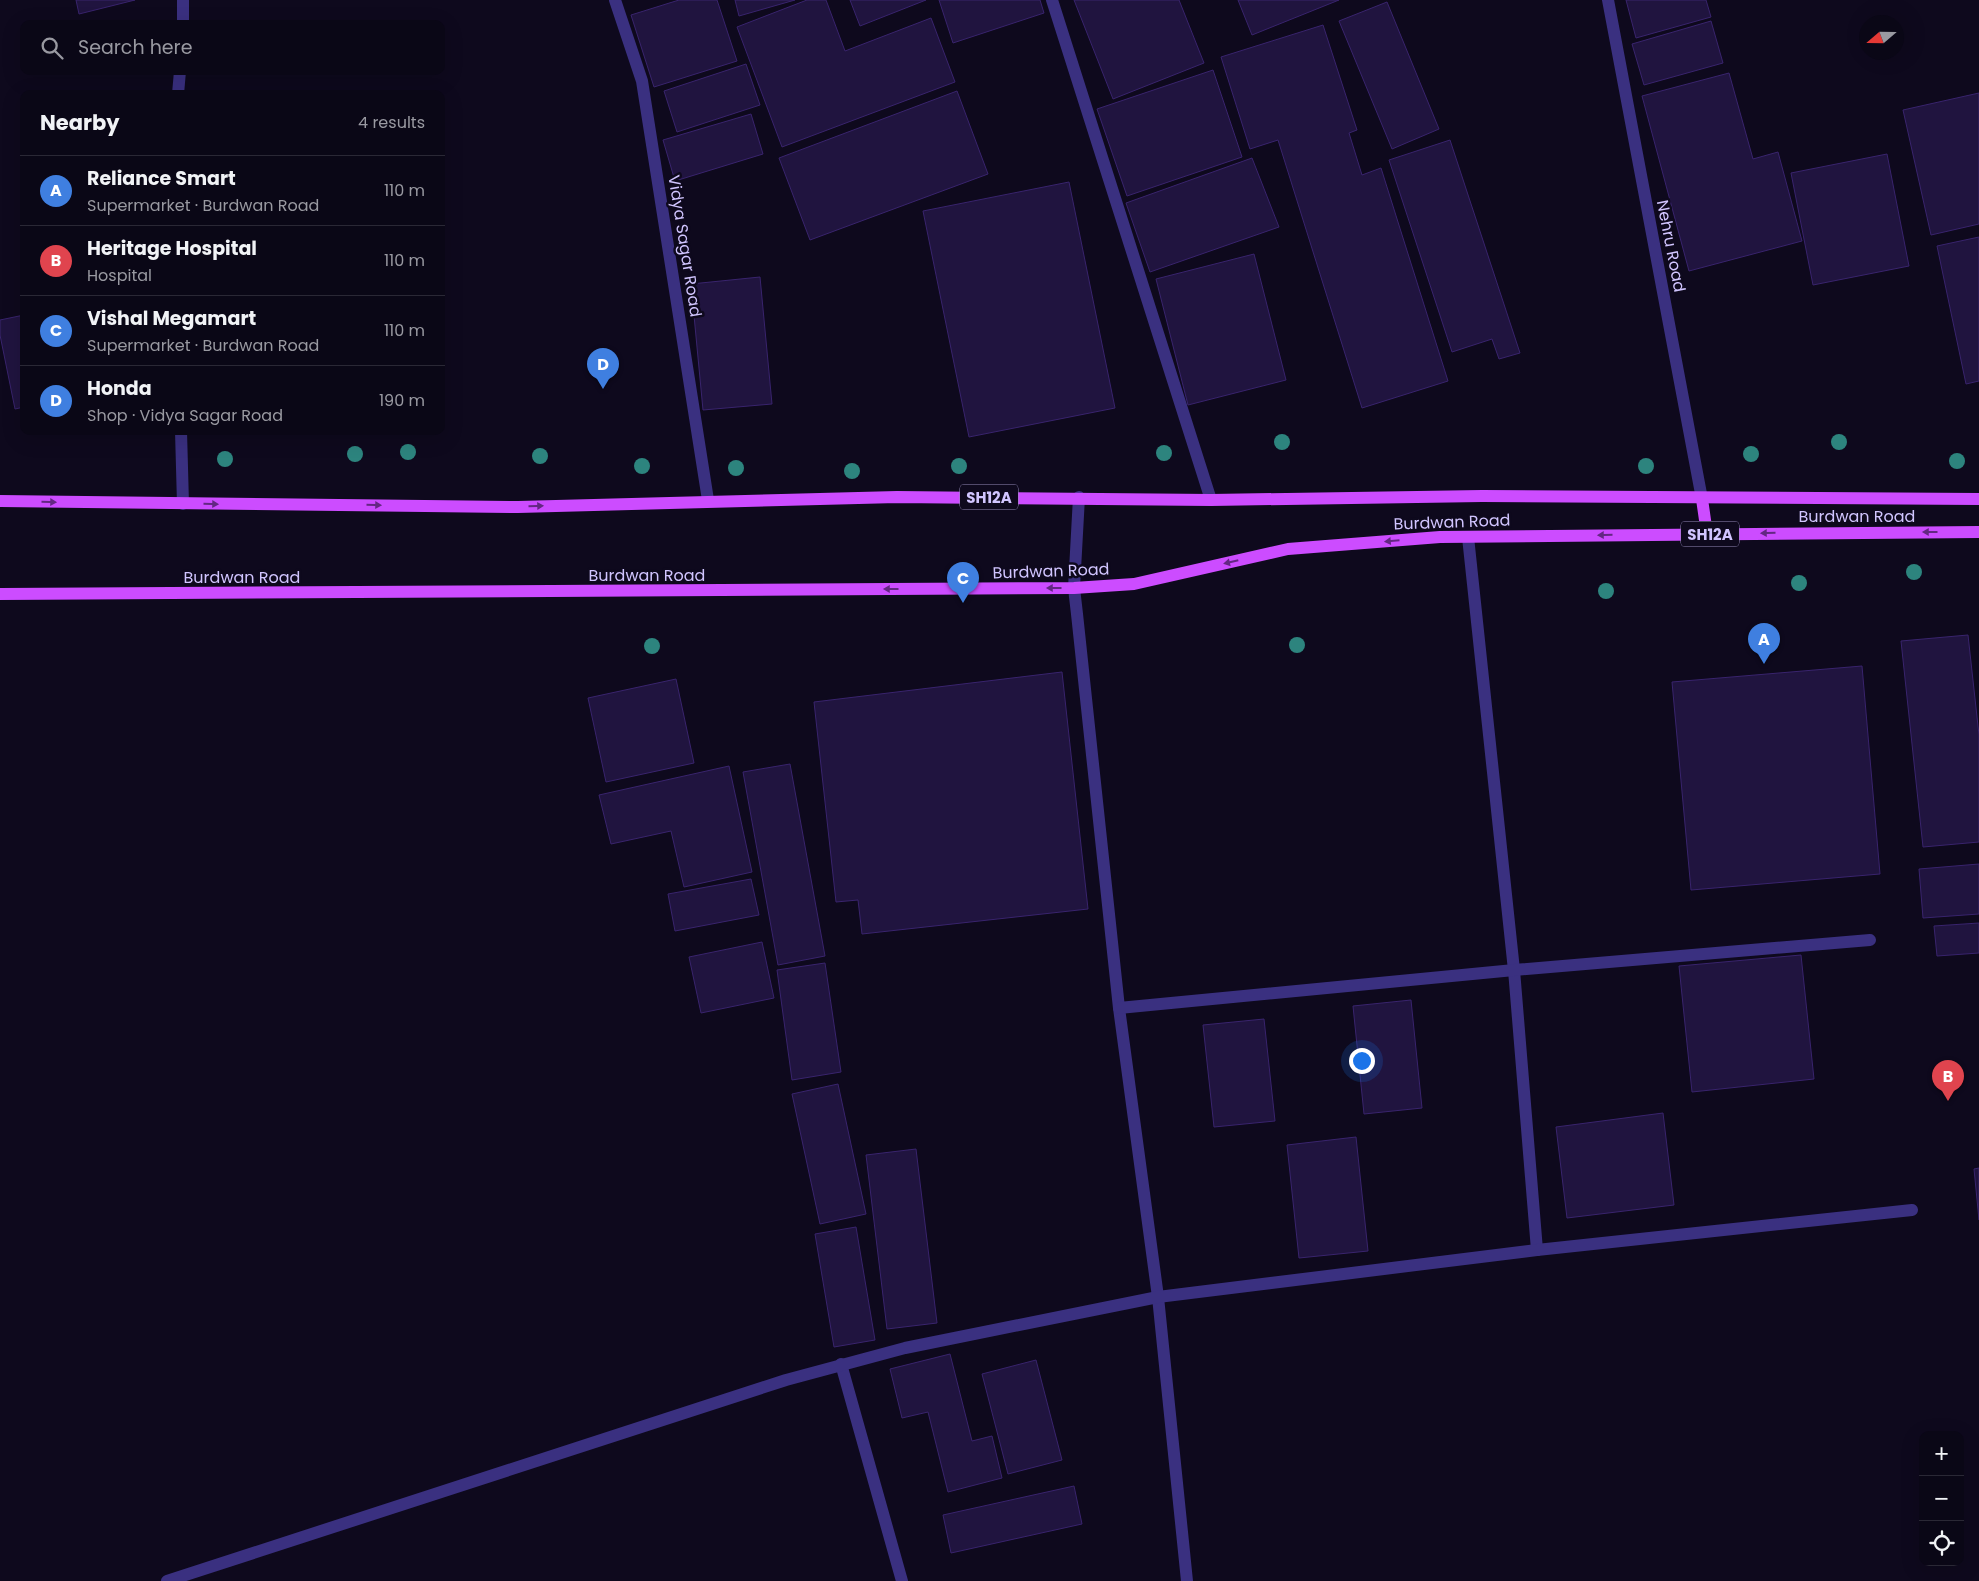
<!DOCTYPE html>
<meta charset="utf-8">
<style>
:root{--surface:#0a0716;--page:#13101f;--text:#f1f3f6;--muted:#9999a1;--line:#2a2835;--accent:#00c3f0}
body{margin:0;font-family:Poppins,sans-serif;background:var(--page);color:var(--text)}
.controls{position:absolute;right:15px;bottom:15px;display:grid;overflow:hidden;border-radius:10px;box-shadow:0 5px 20px #0002}
.controls button{width:45px;height:45px;display:grid;place-items:center;padding:0;border:0;border-bottom:1px solid var(--line);background:var(--surface);color:var(--text);font:25px sans-serif}
.compass{position:absolute;left:1859px;top:15px;width:45px;height:45px;border-radius:50%;background:var(--surface);box-shadow:0 5px 20px #0002;rotate:250deg}
.you{position:absolute;left:1361px;top:1060px;width:18px;height:18px;margin:-12px;border:4px solid #fff;border-radius:50%;background:#1a73e8;box-shadow:0 0 0 8px #1a73e833}
.badge{display:grid;place-items:center;width:32px;height:32px;border-radius:50%;background:var(--accent);color:#fff;font-size:16px;font-weight:700}
.pin{position:absolute;translate:-50% -41px;filter:drop-shadow(0 1px 2px #0008)}
.pin::after{content:'';position:absolute;top:26px;width:18px;height:15px;background:inherit;clip-path:polygon(0 0,100% 0,50% 100%)}
.list{margin:0;padding:0;list-style:none}
h2{display:flex;justify-content:space-between;align-items:center;height:65px;margin:0;padding:0 20px;font-size:21px}
h2 small{font-size:16px;font-weight:400;color:var(--muted)}
.list li{display:grid;grid-template-columns:32px 1fr auto;gap:15px;align-items:center;box-sizing:border-box;height:70px;padding:0 20px;border-top:1px solid var(--line)}
.list b{display:block;font-size:19px;white-space:nowrap}
.list p{margin:0;font-size:16px;white-space:nowrap;color:var(--muted)}
.list em{font-size:16px;font-style:normal;color:var(--muted)}
.icon{flex:none;width:28px;height:28px;fill:none;stroke:currentColor;stroke-width:2;stroke-linecap:round;stroke-linejoin:round}
.map{position:relative;flex:none;width:1979px;height:1581px;overflow:hidden}
.search{position:absolute;background:var(--surface);box-shadow:0 5px 20px #0002;left:20px;top:20px;width:425px;height:55px;display:flex;align-items:center;gap:12px;box-sizing:border-box;padding:0 18px;border-radius:10px;color:var(--muted);font-size:19px}
.panel{position:absolute;background:var(--surface);box-shadow:0 5px 20px #0002;left:20px;top:90px;width:425px;height:345px;border-radius:10px}
.map>svg:first-child{display:block}
.building{fill:#20143f;stroke:#39246d}
.lines{fill:none;stroke-linecap:round;stroke-linejoin:round}
.minor{stroke:#3a3080;stroke-width:12}
.primary{stroke:#cc4cff;stroke-width:12}
.tree{fill:#2d847e}
.oneway{fill:#632783}
.labels{text-anchor:middle;dominant-baseline:central;stroke-width:5;stroke-linejoin:round;paint-order:stroke}
.shield{fill:#0e091d;stroke:#968dbb;stroke-width:1}
.shield-label{font-size:15px;font-weight:bold;fill:#d1c5ff}
.street-label{font-size:16px;fill:#d1c5ff;stroke:#0e091d}
</style>
<div class="map">
<svg width="1979" height="1581" viewBox="0 0 1979 1581">
<rect width="100%" height="100%" fill="#0e091d"/>
<!-- building -->
<g class="building">
<path d="M76 0H135L79 14Z"/>
<path d="M679 0H717L737 61 654 87 631 15Z"/>
<path d="M735 0H795L739 16Z"/>
<path d="M807 0H826L845 51 931 18 955 82 782 147 737 27Z"/>
<path d="M850 0H926L860 26Z"/>
<path d="M939 0H1040L1044 13 953 43Z"/>
<path d="M1074 0H1179L1204 63 1113 99Z"/>
<path d="M1238 0H1339L1252 35Z"/>
<path d="M1626 0H1706L1711 17 1636 38Z"/>
<path d="M1387 2 1439 129 1392 149 1339 21Z"/>
<path d="M1711 21 1723 63 1644 85 1632 44Z"/>
<path d="M1323 25 1357 130 1349 133 1362 175 1381 168 1448 381 1362 408 1278 140 1250 149 1221 57Z"/>
<path d="M746 64 760 105 677 132 664 91Z"/>
<path d="M1213 70 1242 157 1127 196 1097 109Z"/>
<path d="M1729 73 1753 159 1778 152 1802 241 1689 271 1642 96Z"/>
<path d="M957 91 988 174 810 240 779 158Z"/>
<path d="M1979 93V224L1931 235 1903 110Z"/>
<path d="M751 114 763 154 675 181 663 140Z"/>
<path d="M1450 140 1520 353 1499 359 1492 339 1452 352 1389 160Z"/>
<path d="M1887 154 1909 266 1813 285 1791 173Z"/>
<path d="M1252 158 1279 227 1150 272 1126 203Z"/>
<path d="M1069 182 1115 408 969 437 923 211Z"/>
<path d="M1979 237V381L1966 384 1937 246Z"/>
<path d="M1254 254 1286 380 1188 405 1156 279Z"/>
<path d="M760 277 772 404 703 410 691 284Z"/>
<path d="M24 315V407L15 409 0 335V320Z"/>
<path d="M1968 635 1979 735V842L1923 847 1901 641Z"/>
<path d="M1862 666 1880 874 1691 890 1672 682Z"/>
<path d="M1062 672 1088 909 862 934 858 900 836 902 814 702Z"/>
<path d="M676 679 694 763 606 782 588 698Z"/>
<path d="M790 764 825 956 778 965 743 772Z"/>
<path d="M729 766 752 872 684 887 671 831 611 844 599 795Z"/>
<path d="M1979 864V914L1923 918 1919 869Z"/>
<path d="M751 879 759 915 675 931 668 894Z"/>
<path d="M1979 923V953L1937 956 1934 926Z"/>
<path d="M762 942 774 998 701 1013 689 957Z"/>
<path d="M1801 955 1814 1079 1692 1092 1679 966Z"/>
<path d="M825 963 841 1072 792 1080 777 970Z"/>
<path d="M1411 1000 1422 1108 1364 1114 1353 1006Z"/>
<path d="M1264 1019 1275 1121 1214 1127 1203 1025Z"/>
<path d="M838 1084 866 1214 820 1224 792 1094Z"/>
<path d="M1663 1113 1674 1205 1567 1218 1556 1127Z"/>
<path d="M1356 1137 1368 1251 1299 1258 1287 1145Z"/>
<path d="M916 1149 937 1323 887 1329 866 1155Z"/>
<path d="M1979 1168V1220L1974 1169Z"/>
<path d="M856 1227 875 1340 834 1347 815 1234Z"/>
<path d="M950 1354 972 1441 992 1436 1002 1478 948 1492 928 1412 902 1418 890 1369Z"/>
<path d="M1036 1360 1062 1460 1008 1474 982 1374Z"/>
<path d="M1074 1486 1082 1524 951 1553 943 1515Z"/>
</g>
<g class="lines">
<!-- minor -->
<g class="minor">
<path d="M183 0V24"/>
<path d="M615 0 642 81 708 500"/>
<path d="M1052 0 1211 500"/>
<path d="M1608 0 1702 499"/>
<path d="M178 94 180 71"/>
<path d="M181 431 183 504"/>
<path d="M1079 497 1074 588 1077 614 1119 1008 1158 1297 1187 1581"/>
<path d="M1468 537 1514 970 1537 1250"/>
<path d="M1119 1008 1514 970 1870 940"/>
<path d="M841 1364 902 1581"/>
<path d="M167 1581 786 1380 905 1348 1158 1297 1537 1250 1912 1210"/>
</g>
<!-- primary -->
<g class="primary">
<path d="M1702 499 1707 534"/>
<path d="M0 501 518 507 897 497 1211 500 1482 496 1979 499"/>
<path d="M0 594 1074 588 1134 584 1288 549 1440 537 1979 532"/>
</g>
</g>
<!-- trees -->
<g class="tree">
<circle cx="1282" cy="442" r="8"/>
<circle cx="1839" cy="442" r="8"/>
<circle cx="408" cy="452" r="8"/>
<circle cx="1164" cy="453" r="8"/>
<circle cx="355" cy="454" r="8"/>
<circle cx="1751" cy="454" r="8"/>
<circle cx="540" cy="456" r="8"/>
<circle cx="225" cy="459" r="8"/>
<circle cx="1957" cy="461" r="8"/>
<circle cx="642" cy="466" r="8"/>
<circle cx="959" cy="466" r="8"/>
<circle cx="1646" cy="466" r="8"/>
<circle cx="736" cy="468" r="8"/>
<circle cx="852" cy="471" r="8"/>
<circle cx="1914" cy="572" r="8"/>
<circle cx="1799" cy="583" r="8"/>
<circle cx="1606" cy="591" r="8"/>
<circle cx="1297" cy="645" r="8"/>
<circle cx="652" cy="646" r="8"/>
</g>
<!-- one-way arrows -->
<defs><path id="oneway-solid" d="M-6-.8H1V-3.2L6.5 0L1 3.2V.8H-6Z" transform="scale(1.25)"/></defs>
<g class="oneway">
<use href="#oneway-solid" transform="translate(49 502) rotate(1)"/>
<use href="#oneway-solid" transform="translate(211 504) rotate(1)"/>
<use href="#oneway-solid" transform="translate(374 505) rotate(1)"/>
<use href="#oneway-solid" transform="translate(536 506) rotate(-2)"/>
<use href="#oneway-solid" transform="translate(1930 532) rotate(180)"/>
<use href="#oneway-solid" transform="translate(1768 533) rotate(179)"/>
<use href="#oneway-solid" transform="translate(1605 535) rotate(179)"/>
<use href="#oneway-solid" transform="translate(1392 541) rotate(175)"/>
<use href="#oneway-solid" transform="translate(1231 562) rotate(167)"/>
<use href="#oneway-solid" transform="translate(1054 588) rotate(180)"/>
<use href="#oneway-solid" transform="translate(891 589) rotate(180)"/>
</g>
<g class="labels">
<!-- shield labels -->
<g class="shield">
<rect x="960" y="484.5" width="58" height="25" rx="4"/>
<rect x="1681" y="521.5" width="58" height="25" rx="4"/>
</g>
<g class="shield-label">
<text x="989" y="497">SH12A</text>
<text x="1710" y="534">SH12A</text>
</g>
<!-- street labels -->
<g class="street-label">
<text transform="translate(685 246) rotate(81)">Vidya Sagar Road</text>
<text transform="translate(1671 246) rotate(79)">Nehru Road</text>
<text x="1857" y="516">Burdwan Road</text>
<text transform="translate(1452 522) rotate(-2)">Burdwan Road</text>
<text transform="translate(1051 571) rotate(-2)">Burdwan Road</text>
<text x="647" y="575">Burdwan Road</text>
<text x="242" y="577">Burdwan Road</text>
</g>
</g>
</svg>
<div class="controls">
<button>+</button>
<button>−</button>
<button><svg class="icon" aria-label="locate" viewBox="0 0 24 24"><circle cx="12" cy="12" r="6"/><path d="M12 2v4M12 18v4M2 12h4M18 12h4"/></svg></button>
</div>
<svg class="compass" viewBox="-18 -18 36 36"><path d="M0-13l5 13h-10z" fill="#e53935"/><path d="M0 13l5-13h-10z" fill="#9999a1"/></svg>
<div class="you"></div>
<div class="pin badge" style="left:1764px;top:664px;background:#3f7fe0">A</div>
<div class="pin badge" style="left:1948px;top:1101px;background:#e0444e">B</div>
<div class="pin badge" style="left:963px;top:603px;background:#3f7fe0">C</div>
<div class="pin badge" style="left:603px;top:389px;background:#3f7fe0">D</div>
<div class="search"><svg class="icon" aria-label="search" viewBox="0 0 24 24"><circle cx="10" cy="10" r="6"/><path d="M15 15l6 6"/></svg>Search here</div>
<section class="panel">
<h2>Nearby<small>4 results</small></h2>
<ul class="list">
<li><span class="badge" style="background:#3f7fe0">A</span><div><b>Reliance Smart</b><p>Supermarket · Burdwan Road</p></div><em>110 m</em></li>
<li><span class="badge" style="background:#e0444e">B</span><div><b>Heritage Hospital</b><p>Hospital</p></div><em>110 m</em></li>
<li><span class="badge" style="background:#3f7fe0">C</span><div><b>Vishal Megamart</b><p>Supermarket · Burdwan Road</p></div><em>110 m</em></li>
<li><span class="badge" style="background:#3f7fe0">D</span><div><b>Honda</b><p>Shop · Vidya Sagar Road</p></div><em>190 m</em></li>
</ul>
</section>
</div>
